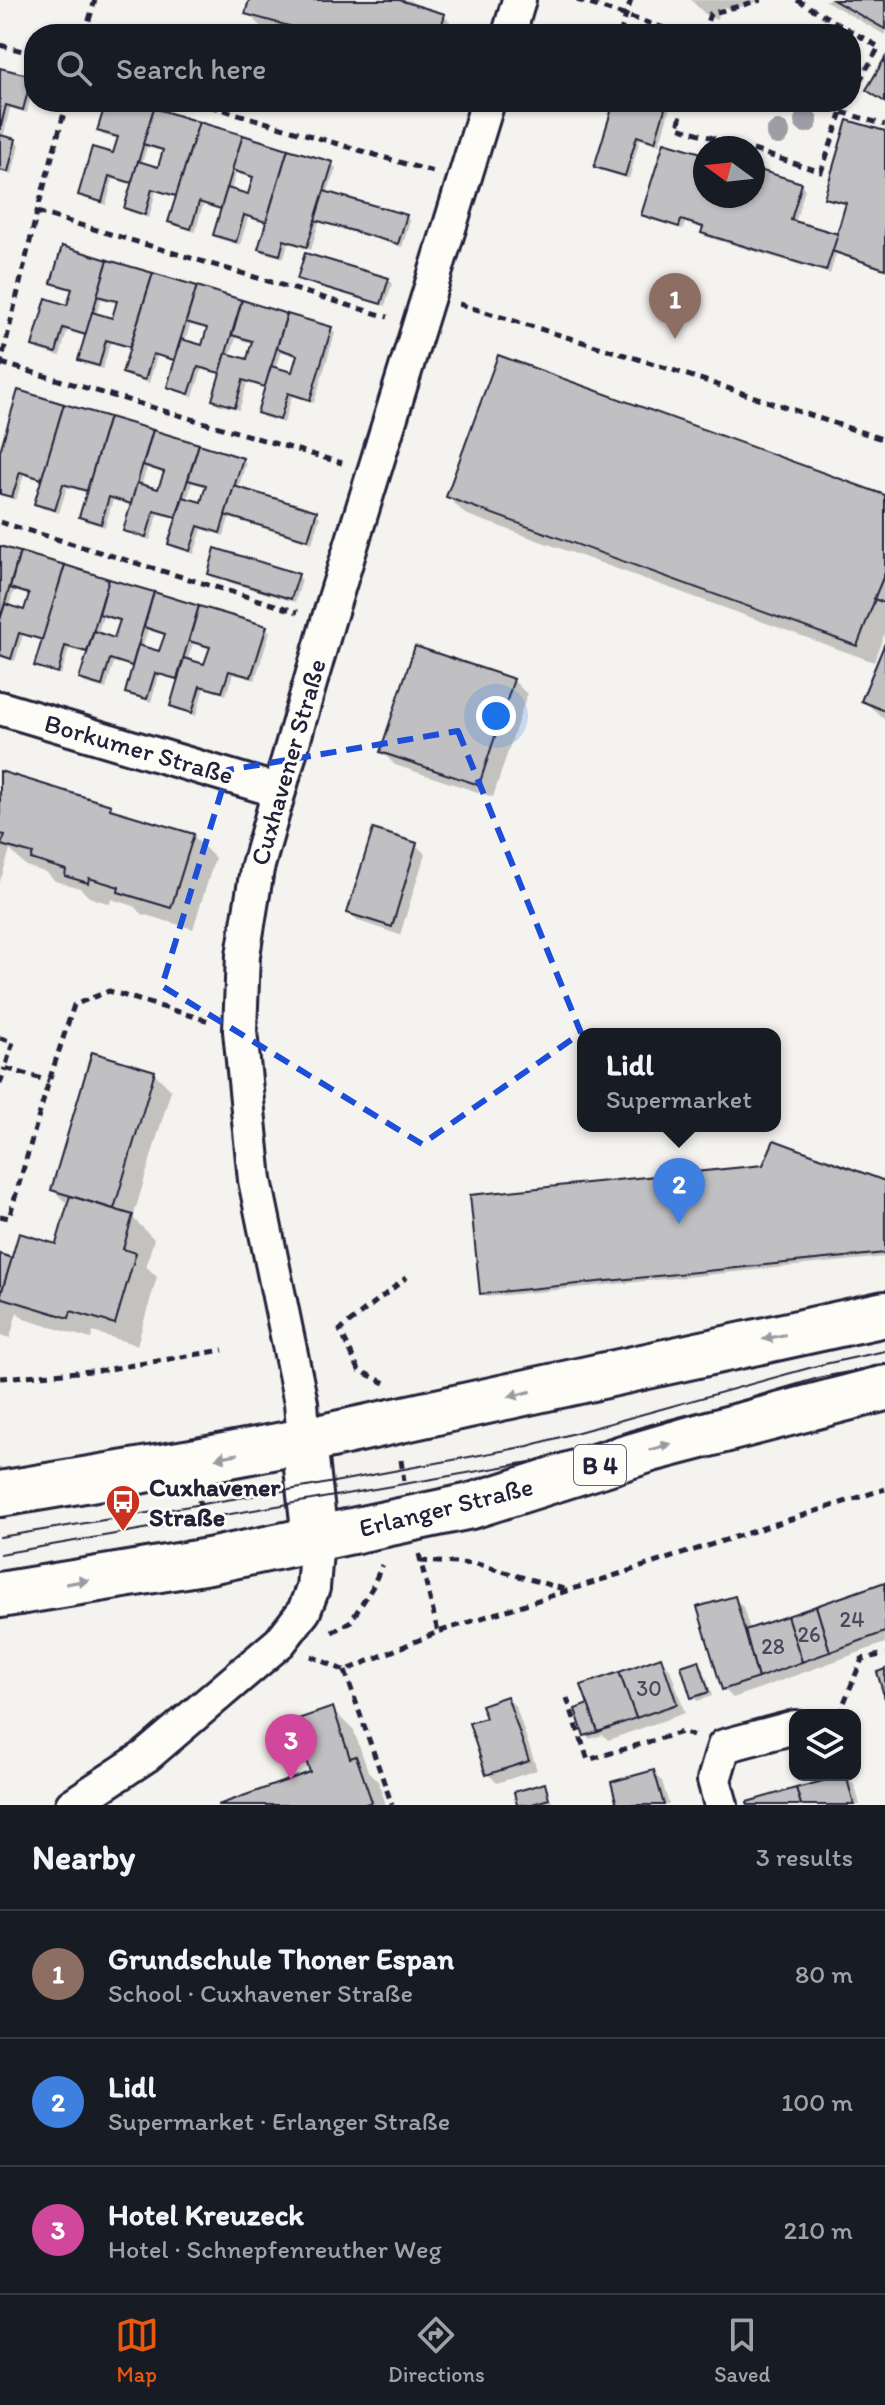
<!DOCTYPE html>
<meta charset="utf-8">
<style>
:root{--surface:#171b24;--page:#20242c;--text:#f1f3f6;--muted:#9ea1a6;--line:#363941;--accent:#ea580c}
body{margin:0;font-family:Itim,sans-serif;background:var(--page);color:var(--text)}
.controls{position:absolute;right:24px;bottom:24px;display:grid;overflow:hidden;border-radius:16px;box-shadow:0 2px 6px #0004}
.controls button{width:72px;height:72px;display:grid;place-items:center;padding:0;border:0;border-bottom:2px solid var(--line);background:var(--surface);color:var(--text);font:40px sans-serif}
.compass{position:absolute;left:693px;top:136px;width:72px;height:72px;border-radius:50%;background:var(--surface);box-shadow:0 2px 6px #0004;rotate:285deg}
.you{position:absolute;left:496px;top:716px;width:28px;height:28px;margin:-20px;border:6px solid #fff;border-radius:50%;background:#1a73e8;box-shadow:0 0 0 12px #1a73e833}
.badge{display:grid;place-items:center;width:52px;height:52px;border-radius:50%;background:var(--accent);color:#fff;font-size:26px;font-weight:700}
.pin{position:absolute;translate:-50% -66px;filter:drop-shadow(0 2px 4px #0008)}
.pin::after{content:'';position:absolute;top:42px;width:28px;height:24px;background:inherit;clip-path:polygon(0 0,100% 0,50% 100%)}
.popup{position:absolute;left:577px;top:1028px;width:204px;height:104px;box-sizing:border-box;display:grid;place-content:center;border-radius:16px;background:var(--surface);filter:drop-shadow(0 2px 6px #0005);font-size:26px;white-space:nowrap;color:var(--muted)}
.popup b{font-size:30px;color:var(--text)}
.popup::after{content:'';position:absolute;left:50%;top:100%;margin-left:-16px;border:16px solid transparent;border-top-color:var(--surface)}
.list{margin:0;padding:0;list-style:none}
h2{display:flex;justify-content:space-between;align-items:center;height:104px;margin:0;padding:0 32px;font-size:34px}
h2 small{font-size:26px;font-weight:400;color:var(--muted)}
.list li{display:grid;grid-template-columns:52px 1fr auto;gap:24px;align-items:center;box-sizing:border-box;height:128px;padding:0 32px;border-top:2px solid var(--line)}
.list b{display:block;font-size:30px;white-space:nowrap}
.list p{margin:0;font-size:26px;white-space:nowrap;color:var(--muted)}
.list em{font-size:26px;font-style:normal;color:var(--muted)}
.icon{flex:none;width:44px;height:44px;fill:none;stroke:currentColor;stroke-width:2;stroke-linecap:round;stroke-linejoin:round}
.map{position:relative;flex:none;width:885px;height:1805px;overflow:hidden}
.search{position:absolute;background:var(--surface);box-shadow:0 2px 6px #0004;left:24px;right:24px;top:24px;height:88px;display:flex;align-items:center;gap:20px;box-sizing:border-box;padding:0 28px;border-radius:32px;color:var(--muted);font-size:30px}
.sheet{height:488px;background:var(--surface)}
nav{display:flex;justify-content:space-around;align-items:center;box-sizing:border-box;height:112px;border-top:2px solid var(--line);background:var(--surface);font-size:22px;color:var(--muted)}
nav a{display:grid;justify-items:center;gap:4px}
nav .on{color:var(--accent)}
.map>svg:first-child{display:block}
.shadow{fill:#0003;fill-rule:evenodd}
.building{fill:#c0bfc2;stroke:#22223b;stroke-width:2}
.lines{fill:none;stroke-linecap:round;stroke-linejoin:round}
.minor-casing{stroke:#22223b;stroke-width:38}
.primary-casing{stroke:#22223b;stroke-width:50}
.path{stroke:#22223b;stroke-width:5;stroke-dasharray:8 6;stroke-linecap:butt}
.minor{stroke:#fdfcf7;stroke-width:32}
.primary{stroke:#fdfcf7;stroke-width:44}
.tram{stroke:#22223b;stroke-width:2}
.tree{fill:#9e9da5}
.oneway{fill:#9a9aa2}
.marked{fill:none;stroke:#1d4ed8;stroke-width:6;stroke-dasharray:16 10;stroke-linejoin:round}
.labels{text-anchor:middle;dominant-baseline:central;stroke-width:6;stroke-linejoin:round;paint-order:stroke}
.number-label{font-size:22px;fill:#4a495d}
.shield{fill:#fdfcf7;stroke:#646373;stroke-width:2}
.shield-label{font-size:24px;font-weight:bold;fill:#22223b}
.street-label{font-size:26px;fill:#22223b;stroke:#fdfcf7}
.poi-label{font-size:26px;font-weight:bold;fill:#22223b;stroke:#fdfcf7;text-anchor:start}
</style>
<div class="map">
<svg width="885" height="1805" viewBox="0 0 885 1805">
<rect width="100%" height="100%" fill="#f4f3ef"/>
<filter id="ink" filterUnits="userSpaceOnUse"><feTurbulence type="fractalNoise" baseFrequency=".0125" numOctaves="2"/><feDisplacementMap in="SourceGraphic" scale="16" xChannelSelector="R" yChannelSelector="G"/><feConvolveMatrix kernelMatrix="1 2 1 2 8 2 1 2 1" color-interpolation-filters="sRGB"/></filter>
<g filter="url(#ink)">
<!-- shadow -->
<g class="shadow">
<path d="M251 0H410L419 9 444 16 462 34H268L247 13Z"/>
<path d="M691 0H763L730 10 723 6 716 20 706 15Z"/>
<path d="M824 0H885V35Z"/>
<path d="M0 70 31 78 34 80 27 113 10 108 3 138 15 141 19 145 12 175 0 172Z"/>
<path d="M108 102H126L331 164 336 168 327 194 406 217 410 221 402 247 319 222 311 250 288 243 284 258 264 253 260 248 268 224 248 218 240 245 219 239 215 235 222 211 203 205 195 232 175 225 170 221 177 198 156 191 149 218 130 212 126 208 133 185 113 179 106 205 84 198 80 194 114 156 119 139 103 135 99 130ZM147 147 165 152 159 169 142 164ZM236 173 255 179 249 196 231 191Z"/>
<path d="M414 102H444L442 110Z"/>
<path d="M616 102H672L659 145 640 139 629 179 600 170 596 166Z"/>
<path d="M885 133V270L836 254 830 274 707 237 703 233 704 229 685 223 683 229 648 219 644 215 705 156V196H753V170L801 185 805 189 795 223 839 236 848 205 830 201 826 197Z"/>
<path d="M63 249 331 329 335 333 314 403 292 396 284 423 263 417 259 413 267 389 247 383 239 410 218 404 214 400 222 375 202 369 193 397 173 390 169 386 176 362 157 356 149 383 129 377 124 373 131 349 110 343 103 369 84 364 80 359 87 337 67 331 60 356 38 350 34 346 68 307 73 291 58 286 53 282ZM101 299 119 304 114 321 96 315ZM190 325 209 330 203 348 185 342ZM236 338 254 344 248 362 230 356ZM281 351 299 357 294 375 275 369Z"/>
<path d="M299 278 388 280 392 284 385 306 303 282Z"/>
<path d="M20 392 242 459 246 463 238 489 316 513 320 517 312 543 229 518 224 536 202 529 194 554 175 548 171 544 178 519 158 514 150 540 130 534 126 530 133 506 113 500 105 527 85 521 81 517 88 493 67 487 59 513 41 508 37 504 43 481 24 475 16 500 0 495V458ZM147 468 165 474 160 492 141 486ZM192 483 208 487 202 504 187 500Z"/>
<path d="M448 497H885V632L874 662 465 514Z"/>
<path d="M0 548 266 628 270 632 255 680 233 674 226 695 204 688 196 716 176 710 172 706 179 681 159 675 151 702 131 696 127 692 134 668 114 662 106 689 85 683 81 679 89 654 69 649 61 675 41 669 37 665 44 642 23 635 15 661 0 657ZM14 591 31 596 26 613 8 608ZM103 617 121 622 116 640 97 635ZM148 630 167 636 161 654 142 648ZM193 644 211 649 206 667 187 661Z"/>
<path d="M210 574 298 576 302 580 295 602 214 578Z"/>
<path d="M885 648V720L864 701Z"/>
<path d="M513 680 527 694 493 797 395 765 382 752Z"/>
<path d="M0 774 110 807 116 813 193 836 215 858 193 929 142 914 134 906 111 899 110 904 89 897 80 888 55 881 47 873 26 866 10 850 0 882Z"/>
<path d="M374 832 416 845 425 854 400 935 358 921 349 912Z"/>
<path d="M154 1073 171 1090 133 1218 154 1239 146 1266 157 1277 137 1345 93 1332 91 1339 24 1319 17 1312 10 1338 0 1335V1256L13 1260 57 1246 69 1206 53 1190Z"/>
<path d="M885 1183V1257L486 1297 482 1293Z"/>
<path d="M885 1585V1643L733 1698 724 1689 734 1598 743 1607 750 1630Z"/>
<path d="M661 1659 670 1669 685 1713 608 1740 603 1735 590 1739 586 1735 591 1706Z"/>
<path d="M699 1663 703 1667 712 1696 697 1701 693 1696Z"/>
<path d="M507 1698 516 1707 537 1770 497 1783 488 1774V1719Z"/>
<path d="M332 1709 354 1731 368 1771 378 1781 386 1805H226L312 1774Z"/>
<path d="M653 1772 662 1781 669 1805H619Z"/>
<path d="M846 1777 855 1786 860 1805H750Z"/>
<path d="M544 1785 548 1789 552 1803 519 1805Z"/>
</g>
<!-- building -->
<g class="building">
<path d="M249 0H399L445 14 439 34H340L321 29 320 34H318L245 14Z"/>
<path d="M833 0H885V29Z"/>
<path d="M885 58V102L866 90Z"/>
<path d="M0 68 32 76 23 110 6 105 0 130Z"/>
<path d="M106 102H133L154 108 132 183 109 176 102 202 78 195 92 147 113 153 118 137 97 131Z"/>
<path d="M614 102H667L655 142 637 136 625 176 594 167Z"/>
<path d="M154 108 199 122 176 196 152 189 145 215 124 208 138 161 158 167 163 150 143 144Z"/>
<path d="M847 120 885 131V269L832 251 846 203 824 198Z"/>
<path d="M199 122 243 135 221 209 199 202 191 229 168 222Z"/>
<path d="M0 135 16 139 8 172 0 170Z"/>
<path d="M243 135 288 149 266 222 244 215 236 242 213 235 227 188 248 194 253 177 232 170Z"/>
<path d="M664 142 705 154V196H753V168L802 183 791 220 838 234 826 271 701 233 703 227 681 220 679 227 641 215Z"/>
<path d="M288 149 333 162 307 247 284 240 280 255 258 249Z"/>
<path d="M324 191 407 215 398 244 315 220Z"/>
<path d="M62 246 108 260 86 335 63 328 56 353 32 346 46 298 67 305 72 289 51 283Z"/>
<path d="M305 253 389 278 381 304 297 279Z"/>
<path d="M108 260 153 273 130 347 106 340 99 366 78 360 92 312 112 318 117 301 97 296Z"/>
<path d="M153 273 197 286 174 360 153 354 145 380 122 373Z"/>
<path d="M197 286 242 300 220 373 198 367 189 394 167 387 181 339 202 345 207 328 186 322Z"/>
<path d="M242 300 287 314 265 387 243 380 235 407 212 400 226 353 247 359 252 341 232 335Z"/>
<path d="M287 314 332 327 310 400 288 393 280 420 257 413 271 366 292 372 297 355 277 348Z"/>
<path d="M498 355 885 495V573L857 646 446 497Z"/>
<path d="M18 390 64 404 42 479 20 472 12 497 0 494V451Z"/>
<path d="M64 404 109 417 87 491 63 484 55 510 34 504Z"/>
<path d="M109 417 153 430 131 504 109 497 101 524 79 517Z"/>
<path d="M153 430 199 444 176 517 154 511 146 537 123 531 137 483 158 489 164 472 143 465Z"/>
<path d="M199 444 243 458 220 533 198 526 190 551 168 544 183 497 201 502 206 485 188 480Z"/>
<path d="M234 486 317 511 308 540 225 515Z"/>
<path d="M0 546 20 552 0 620Z"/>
<path d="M215 548 299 574 291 599 208 574Z"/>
<path d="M20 552 65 565 43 640 19 633 11 659 0 655V620L5 604 24 610 29 594 10 588Z"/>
<path d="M65 565 109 579 87 652 65 646 58 673 34 666Z"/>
<path d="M885 573V603L874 599Z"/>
<path d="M109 579 154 592 132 666 110 659 102 686 79 679 94 631 114 638 120 620 99 614Z"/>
<path d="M154 592 199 606 177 679 155 673 147 699 125 693 138 645 159 651 165 634 144 627Z"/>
<path d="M199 606 267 626 251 677 229 671 222 692 200 686 192 713 170 706 184 658 204 664 210 647 189 641Z"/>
<path d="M885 643V711L861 701Z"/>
<path d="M415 646 514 679 479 785 380 752Z"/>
<path d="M0 771 111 805 110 809 194 834 171 908 118 892 119 887 89 878 88 883 65 876 66 870 31 859 33 854 1 845 5 835 0 834Z"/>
<path d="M373 829 417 843 392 927 347 913Z"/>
<path d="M92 1052 155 1071 114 1209 51 1190Z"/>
<path d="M774 1140 885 1181V1253L480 1294 470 1195 763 1165Z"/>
<path d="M70 1196 133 1215 123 1249 136 1253 115 1324 71 1311 69 1318 0 1297 19 1233 56 1244Z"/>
<path d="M0 1254 12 1258 0 1297Z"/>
<path d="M885 1582V1632L830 1652 816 1606Z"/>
<path d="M735 1596 758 1678 722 1690 697 1607Z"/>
<path d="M816 1606 830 1652 802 1662 787 1616Z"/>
<path d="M787 1616 802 1662 758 1678 745 1630Z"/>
<path d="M661 1657 677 1704 636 1718 619 1672Z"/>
<path d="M699 1660 709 1692 691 1698 681 1666Z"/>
<path d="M885 1669V1699L877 1672Z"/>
<path d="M619 1672 636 1718 598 1732 581 1685Z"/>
<path d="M507 1696 529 1761 486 1775 469 1723 486 1718 481 1705Z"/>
<path d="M588 1704 598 1732 584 1736 575 1709Z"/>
<path d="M333 1707 350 1758 356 1756 372 1802 363 1805H218L310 1772 292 1721Z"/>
<path d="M654 1770 664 1805H617L611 1782Z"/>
<path d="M846 1775 854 1805H801L796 1788Z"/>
<path d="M545 1783 549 1799 529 1805H517L514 1792Z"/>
<path d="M796 1788 801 1805H748L747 1802Z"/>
</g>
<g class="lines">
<defs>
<g id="minor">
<path d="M509 34 519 0"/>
<path d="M0 708 279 791"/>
<path d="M304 1441 301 1403 255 1180 240 1031 243 955 257 869 279 791 328 621 488 102"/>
<path d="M72 1805 146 1756 280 1642 304 1611 313 1588 316 1552 315 1539"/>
<path d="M721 1805 714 1780 724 1746 795 1727"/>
</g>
<g id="primary">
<path d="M304 1441 315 1539"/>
<path d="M0 1494 192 1462 304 1441 885 1314"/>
<path d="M0 1595 209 1561 471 1506 651 1449 885 1388"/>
</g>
</defs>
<!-- minor casing -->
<use href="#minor" class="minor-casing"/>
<!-- primary casing -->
<use href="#primary" class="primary-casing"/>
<!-- path -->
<g class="path">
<path d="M577 0 683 34"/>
<path d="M797 0 879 47 851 96"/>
<path d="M85 34 95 0"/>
<path d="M620 34 631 0"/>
<path d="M703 34 710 14 761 0"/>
<path d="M0 45 34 54"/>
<path d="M197 102 433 172"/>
<path d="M684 102 678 127 745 148"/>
<path d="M842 112 885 125"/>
<path d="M753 150 821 172 842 112 847 102"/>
<path d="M37 212 388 317"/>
<path d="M459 304 651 363 885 440"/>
<path d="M1 363 342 463"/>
<path d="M0 367 37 212 67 102"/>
<path d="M0 522 298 612"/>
<path d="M0 1038 13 1042 5 1068 49 1081"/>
<path d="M0 1084 5 1068"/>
<path d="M0 1216 9 1218 49 1081 74 1005 109 991 209 1021"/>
<path d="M0 1378 104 1370 223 1350"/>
<path d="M385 1383 359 1370 340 1330 407 1277"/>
<path d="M401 1460 404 1481"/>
<path d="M199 1500 203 1526"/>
<path d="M419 1554 438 1632"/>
<path d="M420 1561 477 1564 567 1590"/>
<path d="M332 1632 351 1621 372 1588 382 1565"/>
<path d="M311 1656 345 1671 438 1632 885 1489"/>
<path d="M345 1671 392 1805"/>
<path d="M567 1698 588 1760 682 1732 693 1736"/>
<path d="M839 1715 862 1659 885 1654"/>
</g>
<!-- minor -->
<use href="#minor" class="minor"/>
<!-- primary -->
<use href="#primary" class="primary"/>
<!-- tram -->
<g class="tram">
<path d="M0 1537 307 1487 528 1446 820 1365 885 1351"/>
<path d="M0 1554 530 1462 822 1377 885 1365"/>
</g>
</g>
<!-- trees -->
<g class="tree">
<circle cx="806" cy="121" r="12"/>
<circle cx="778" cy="133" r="12"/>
</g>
<!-- one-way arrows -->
<defs><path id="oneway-solid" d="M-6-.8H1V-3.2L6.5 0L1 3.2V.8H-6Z" transform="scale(2)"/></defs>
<g class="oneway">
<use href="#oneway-solid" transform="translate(774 1337) rotate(168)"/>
<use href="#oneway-solid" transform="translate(520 1394) rotate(167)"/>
<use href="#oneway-solid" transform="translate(660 1447) rotate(-16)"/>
<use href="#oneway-solid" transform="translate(227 1456) rotate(169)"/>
<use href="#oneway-solid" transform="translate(77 1582) rotate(-10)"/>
</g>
</g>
<!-- marked area -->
<path class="marked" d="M458 731 581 1033 422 1144 162 986 228 770Z"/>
<!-- icons -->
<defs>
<symbol id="bus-pin" viewBox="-11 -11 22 30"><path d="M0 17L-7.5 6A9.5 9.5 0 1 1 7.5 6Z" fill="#c8321e" stroke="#fdfcf7"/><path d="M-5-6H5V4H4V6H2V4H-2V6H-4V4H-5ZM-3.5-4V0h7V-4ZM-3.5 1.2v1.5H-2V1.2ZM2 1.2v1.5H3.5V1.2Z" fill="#fff"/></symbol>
</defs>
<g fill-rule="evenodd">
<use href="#bus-pin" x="103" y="1482" width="40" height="54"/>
</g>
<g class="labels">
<!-- number labels -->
<g class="number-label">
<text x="852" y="1619">24</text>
<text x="809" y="1634">26</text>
<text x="773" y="1646">28</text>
<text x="649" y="1688">30</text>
</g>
<!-- shield labels -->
<rect class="shield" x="574" y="1445" width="52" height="40" rx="6"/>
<g class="shield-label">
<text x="600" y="1465">B 4</text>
</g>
<!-- street labels -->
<g class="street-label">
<text transform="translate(139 749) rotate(16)">Borkumer Straße</text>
<text transform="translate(288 762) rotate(-74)">Cuxhavener Straße</text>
<text transform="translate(446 1507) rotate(-14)">Erlanger Straße</text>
</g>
<!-- poi labels -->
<g class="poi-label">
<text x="149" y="1487">Cuxhavener<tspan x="149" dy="30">Straße</tspan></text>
</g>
</g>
</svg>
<div class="controls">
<button><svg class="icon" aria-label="layers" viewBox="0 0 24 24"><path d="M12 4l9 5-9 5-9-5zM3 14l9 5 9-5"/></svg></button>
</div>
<svg class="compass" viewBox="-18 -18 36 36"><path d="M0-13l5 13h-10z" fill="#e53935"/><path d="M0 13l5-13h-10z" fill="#9ea1a6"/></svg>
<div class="you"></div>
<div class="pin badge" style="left:675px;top:339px;background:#8d6e63">1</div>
<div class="pin badge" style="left:679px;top:1224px;background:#3f7fe0">2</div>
<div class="popup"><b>Lidl</b>Supermarket</div>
<div class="pin badge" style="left:291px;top:1780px;background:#d1479c">3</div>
<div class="search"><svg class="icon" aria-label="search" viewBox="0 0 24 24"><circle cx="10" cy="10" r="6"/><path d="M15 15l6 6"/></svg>Search here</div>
</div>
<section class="sheet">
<h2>Nearby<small>3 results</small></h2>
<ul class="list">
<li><span class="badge" style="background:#8d6e63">1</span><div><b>Grundschule Thoner Espan</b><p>School · Cuxhavener Straße</p></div><em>80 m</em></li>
<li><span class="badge" style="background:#3f7fe0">2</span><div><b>Lidl</b><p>Supermarket · Erlanger Straße</p></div><em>100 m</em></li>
<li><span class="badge" style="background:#d1479c">3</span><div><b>Hotel Kreuzeck</b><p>Hotel · Schnepfenreuther Weg</p></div><em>210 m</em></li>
</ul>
</section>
<nav>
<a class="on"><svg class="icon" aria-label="map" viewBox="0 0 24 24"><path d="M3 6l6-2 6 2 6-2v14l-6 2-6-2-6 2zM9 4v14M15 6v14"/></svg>Map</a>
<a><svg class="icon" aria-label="directions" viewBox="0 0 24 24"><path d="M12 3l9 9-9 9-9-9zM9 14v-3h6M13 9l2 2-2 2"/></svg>Directions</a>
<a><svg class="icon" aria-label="saved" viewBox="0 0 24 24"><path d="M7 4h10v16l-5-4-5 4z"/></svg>Saved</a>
</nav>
